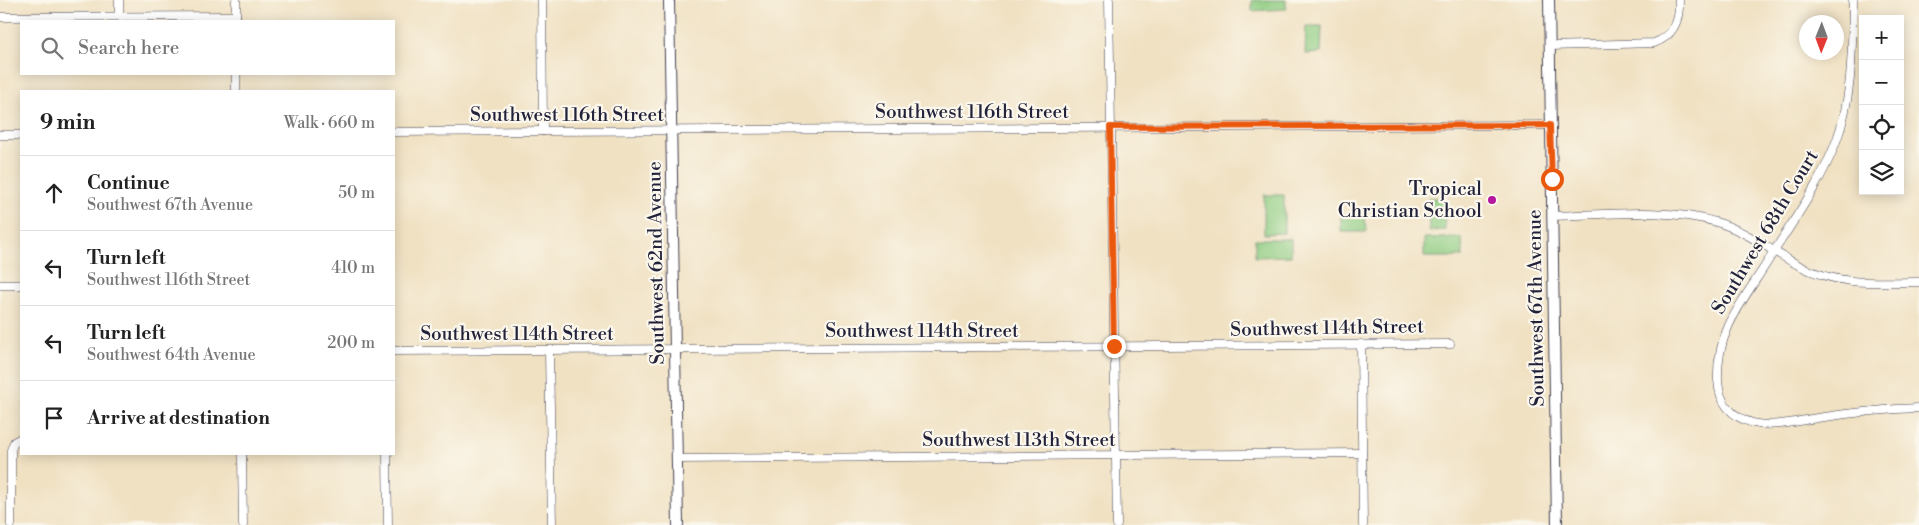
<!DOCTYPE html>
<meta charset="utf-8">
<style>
:root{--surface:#fff;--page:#f6f6f6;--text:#222;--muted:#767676;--line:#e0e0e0}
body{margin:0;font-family:"Libre Bodoni",serif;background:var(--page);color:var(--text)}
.controls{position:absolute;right:15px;top:15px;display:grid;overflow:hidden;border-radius:0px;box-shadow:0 2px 12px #0003}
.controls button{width:45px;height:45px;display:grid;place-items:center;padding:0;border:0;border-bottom:1px solid var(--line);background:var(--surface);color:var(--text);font:25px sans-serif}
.compass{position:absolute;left:1799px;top:15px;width:45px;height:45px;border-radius:50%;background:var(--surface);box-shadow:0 2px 12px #0003;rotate:181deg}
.stop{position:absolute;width:15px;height:15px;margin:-11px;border:4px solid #ea580c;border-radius:50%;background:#fff}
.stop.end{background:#ea580c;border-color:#fff;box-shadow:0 1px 5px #0008}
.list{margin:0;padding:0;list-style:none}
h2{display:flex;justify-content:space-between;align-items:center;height:65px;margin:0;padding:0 20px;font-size:21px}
h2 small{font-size:16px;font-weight:400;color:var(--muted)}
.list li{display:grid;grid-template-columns:32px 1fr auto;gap:15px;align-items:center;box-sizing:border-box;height:75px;padding:0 20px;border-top:1px solid var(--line)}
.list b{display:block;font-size:19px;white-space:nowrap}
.list p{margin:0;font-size:16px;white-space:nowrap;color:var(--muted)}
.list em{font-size:16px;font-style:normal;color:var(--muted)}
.icon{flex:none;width:28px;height:28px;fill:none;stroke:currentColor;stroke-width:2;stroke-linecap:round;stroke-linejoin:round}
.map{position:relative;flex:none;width:1919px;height:525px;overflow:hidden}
.search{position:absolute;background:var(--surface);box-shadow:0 2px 12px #0003;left:20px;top:20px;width:375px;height:55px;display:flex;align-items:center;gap:12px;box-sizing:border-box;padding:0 18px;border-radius:0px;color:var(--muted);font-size:19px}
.panel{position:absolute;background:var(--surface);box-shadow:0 2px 12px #0003;left:20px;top:90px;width:375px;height:365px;border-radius:0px}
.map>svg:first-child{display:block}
.green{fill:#8ecc81;stroke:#58775e}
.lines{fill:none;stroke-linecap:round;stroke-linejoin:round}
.street-casing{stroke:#413f4f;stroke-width:9}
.secondary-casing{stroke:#413f4f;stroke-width:12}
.street{stroke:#fff;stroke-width:8}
.secondary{stroke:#fff;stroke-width:10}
.route{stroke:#ea580c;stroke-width:6}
.poi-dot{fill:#b5179e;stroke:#fbf7ec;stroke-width:2}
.labels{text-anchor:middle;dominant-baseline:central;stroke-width:4.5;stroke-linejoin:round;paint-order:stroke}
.street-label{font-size:19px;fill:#22223b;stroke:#fbf7ec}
.poi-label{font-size:19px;fill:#22223b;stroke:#fbf7ec;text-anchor:end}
</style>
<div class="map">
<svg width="1919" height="525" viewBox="0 0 1919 525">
<rect width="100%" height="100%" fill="#fbf7ec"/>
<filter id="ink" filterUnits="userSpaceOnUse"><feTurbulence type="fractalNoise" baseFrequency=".02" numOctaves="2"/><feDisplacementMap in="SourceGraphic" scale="10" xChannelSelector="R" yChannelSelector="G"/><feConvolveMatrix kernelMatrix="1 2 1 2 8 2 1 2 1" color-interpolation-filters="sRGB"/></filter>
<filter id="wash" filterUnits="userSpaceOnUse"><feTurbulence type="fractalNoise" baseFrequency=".0096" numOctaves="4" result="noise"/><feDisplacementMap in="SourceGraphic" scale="20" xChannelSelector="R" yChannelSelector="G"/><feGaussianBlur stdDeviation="1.12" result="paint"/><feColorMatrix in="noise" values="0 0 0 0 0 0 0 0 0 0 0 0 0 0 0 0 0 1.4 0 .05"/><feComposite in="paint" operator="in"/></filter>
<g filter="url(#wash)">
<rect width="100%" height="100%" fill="#f0e1c2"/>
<!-- green -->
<g class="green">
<path d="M1252 0H1286V9L1252 11Z"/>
<path d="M1306 26H1322L1321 53 1305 54Z"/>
<path d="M1264 195H1284V233L1264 234Z"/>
<path d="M1428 198H1444L1445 230 1429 231Z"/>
<path d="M1365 215 1366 232H1341V216Z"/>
<path d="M1424 238H1462L1463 257H1424Z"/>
<path d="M1255 239H1291V256L1255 257Z"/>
</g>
</g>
<g filter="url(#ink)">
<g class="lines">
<defs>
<g id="street">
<path d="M119 0V16"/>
<path d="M236 0V21"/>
<path d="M542 0 543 131"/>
<path d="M1109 0 1117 525"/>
<path d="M1853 0C1852 47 1853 98 1836 142 1820 185 1792 222 1768 261 1744 300 1716 330 1718 380 1719 402 1731 417 1753 423 1773 428 1797 421 1817 418 1851 413 1885 409 1919 408"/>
<path d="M0 17 236 16"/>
<path d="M1549 46 1654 43C1674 36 1680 21 1679 0"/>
<path d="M236 74V91"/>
<path d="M394 132 1550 125"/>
<path d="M0 135H21"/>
<path d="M1552 216C1605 215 1665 207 1716 222 1747 231 1771 251 1800 266 1839 286 1876 282 1919 282"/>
<path d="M0 285H21"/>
<path d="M1361 344 1363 525"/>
<path d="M394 351 1450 344"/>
<path d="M549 351 552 525"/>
<path d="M242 454 243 525"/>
<path d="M387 454 388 525"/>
<path d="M677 459 1362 453"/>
<path d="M11 525V450L14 442 21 438"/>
</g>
<g id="secondary">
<path d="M669 0 678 525"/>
<path d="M1549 0 1557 525"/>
</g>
</defs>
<!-- street casing -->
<use href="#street" class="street-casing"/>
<!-- secondary casing -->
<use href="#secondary" class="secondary-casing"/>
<!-- street -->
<use href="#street" class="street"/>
<!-- secondary -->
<use href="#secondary" class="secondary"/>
</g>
</g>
<g class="lines" filter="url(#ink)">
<!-- route -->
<path class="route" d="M1114 346 1110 127 1550 125 1552 179"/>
</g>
<!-- markers -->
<circle class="poi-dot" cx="1492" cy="200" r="5"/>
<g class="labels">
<!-- street labels -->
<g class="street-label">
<text x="972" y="112">Southwest 116th Street</text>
<text x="567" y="115">Southwest 116th Street</text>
<text transform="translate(1765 232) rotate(-59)">Southwest 68th Court</text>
<text transform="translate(656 263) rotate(-91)">Southwest 62nd Avenue</text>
<text transform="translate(1536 308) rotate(-91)">Southwest 67th Avenue</text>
<text transform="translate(1327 328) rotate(-1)">Southwest 114th Street</text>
<text x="922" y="331">Southwest 114th Street</text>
<text x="517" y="334">Southwest 114th Street</text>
<text x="1019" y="440">Southwest 113th Street</text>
</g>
<!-- poi labels -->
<g class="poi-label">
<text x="1482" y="189">Tropical<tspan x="1482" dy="22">Christian School</tspan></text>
</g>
</g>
</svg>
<div class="controls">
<button>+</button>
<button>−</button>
<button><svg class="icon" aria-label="locate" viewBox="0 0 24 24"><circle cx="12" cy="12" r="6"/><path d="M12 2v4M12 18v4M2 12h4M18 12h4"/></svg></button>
<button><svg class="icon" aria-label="layers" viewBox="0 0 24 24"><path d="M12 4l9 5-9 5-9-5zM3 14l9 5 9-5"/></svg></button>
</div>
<svg class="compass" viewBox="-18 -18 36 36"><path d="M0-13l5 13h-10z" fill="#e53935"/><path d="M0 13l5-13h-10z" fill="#767676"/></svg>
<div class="stop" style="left:1552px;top:179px"></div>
<div class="stop end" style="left:1114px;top:346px"></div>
<div class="search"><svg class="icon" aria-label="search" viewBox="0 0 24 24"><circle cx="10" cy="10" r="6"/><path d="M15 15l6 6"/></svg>Search here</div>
<section class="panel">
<h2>9 min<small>Walk · 660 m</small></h2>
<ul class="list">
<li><svg class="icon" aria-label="ahead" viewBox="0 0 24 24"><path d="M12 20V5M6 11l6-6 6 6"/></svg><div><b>Continue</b><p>Southwest 67th Avenue</p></div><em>50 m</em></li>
<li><svg class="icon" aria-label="left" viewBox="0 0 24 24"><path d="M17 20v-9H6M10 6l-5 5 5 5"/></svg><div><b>Turn left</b><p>Southwest 116th Street</p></div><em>410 m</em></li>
<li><svg class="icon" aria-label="left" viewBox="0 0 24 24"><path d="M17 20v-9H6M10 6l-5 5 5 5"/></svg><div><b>Turn left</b><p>Southwest 64th Avenue</p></div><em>200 m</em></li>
<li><svg class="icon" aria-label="arrive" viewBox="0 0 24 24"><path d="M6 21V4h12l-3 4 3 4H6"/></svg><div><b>Arrive at destination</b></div></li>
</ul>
</section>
</div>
